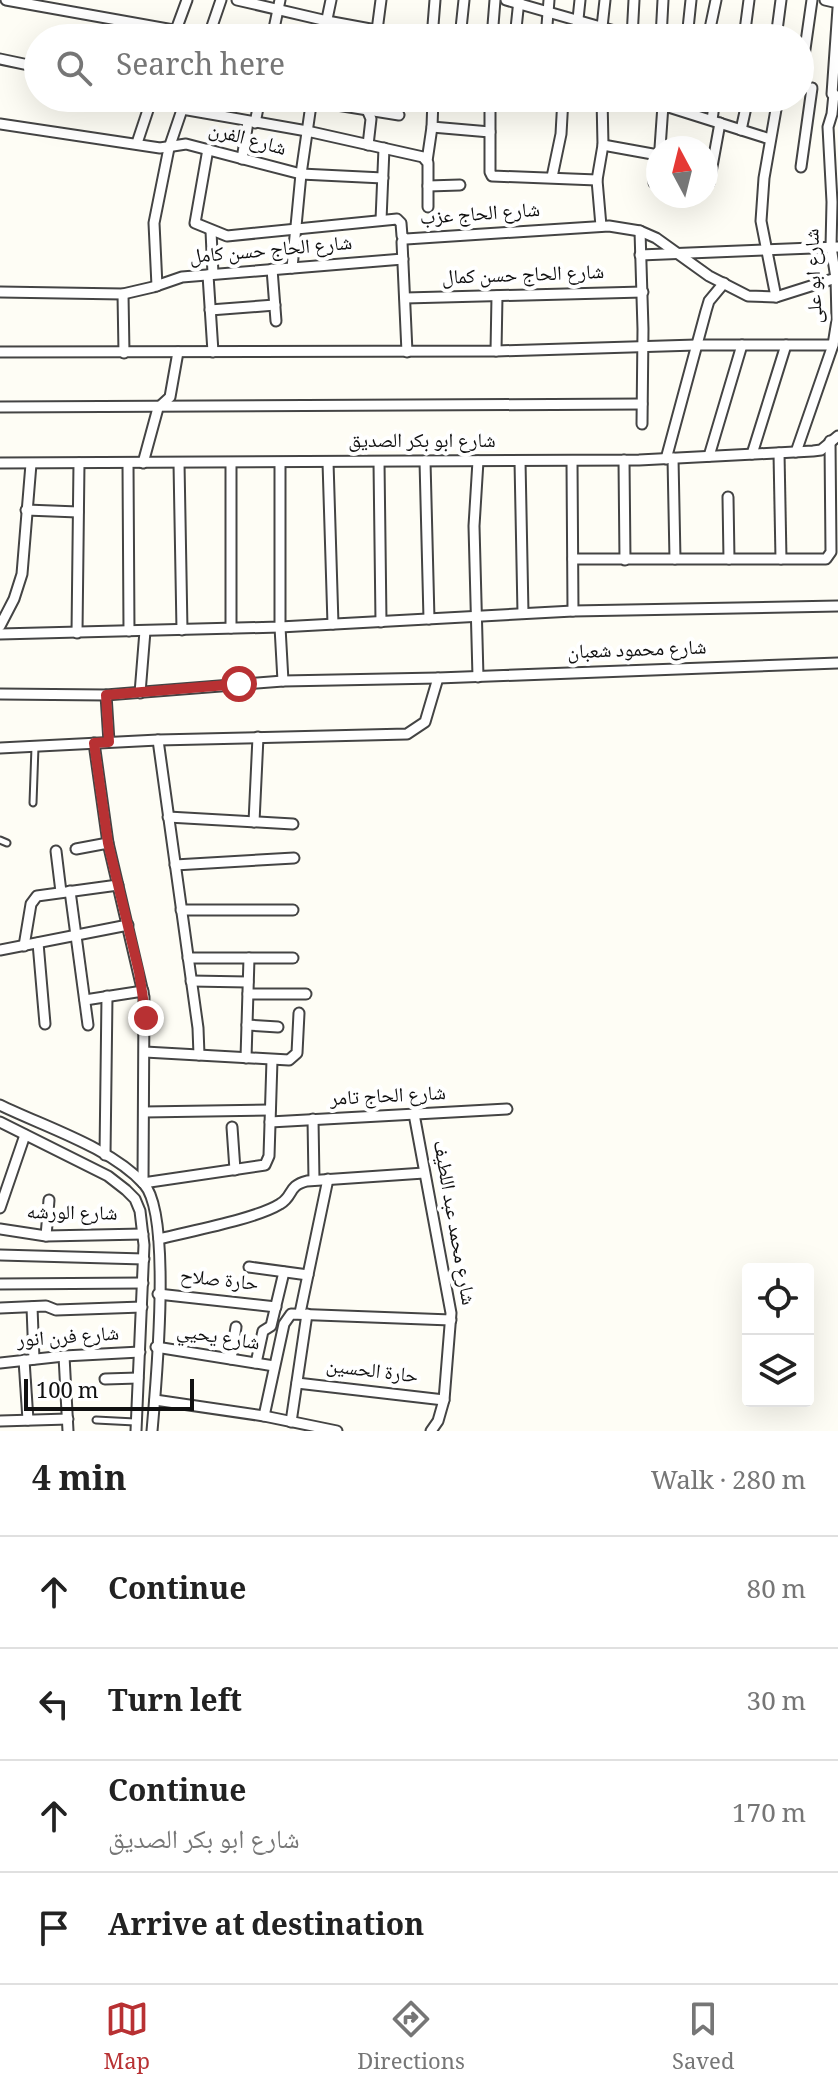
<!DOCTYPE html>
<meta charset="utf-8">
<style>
:root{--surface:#fff;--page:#f2f2f2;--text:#222;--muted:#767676;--line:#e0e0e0;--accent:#b83133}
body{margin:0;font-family:Georgia,"Noto Naskh Arabic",serif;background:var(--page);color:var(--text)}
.controls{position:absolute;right:24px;bottom:24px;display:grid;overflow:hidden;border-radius:8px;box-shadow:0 8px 32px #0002}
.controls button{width:72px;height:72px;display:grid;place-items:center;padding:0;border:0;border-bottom:2px solid var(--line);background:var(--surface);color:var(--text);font:40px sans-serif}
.compass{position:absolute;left:646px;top:136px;width:72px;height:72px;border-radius:50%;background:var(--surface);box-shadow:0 8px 32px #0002;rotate:353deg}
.scale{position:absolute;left:24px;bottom:20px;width:170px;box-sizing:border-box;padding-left:8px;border:4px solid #111;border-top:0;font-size:22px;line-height:28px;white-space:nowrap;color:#111;-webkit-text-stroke:6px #fff;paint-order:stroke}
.stop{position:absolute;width:24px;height:24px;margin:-18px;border:6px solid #b83133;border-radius:50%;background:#fff}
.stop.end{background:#b83133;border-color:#fff;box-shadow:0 2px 8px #0008}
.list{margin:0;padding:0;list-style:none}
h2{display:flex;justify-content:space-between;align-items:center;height:104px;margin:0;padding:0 32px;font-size:34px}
h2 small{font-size:26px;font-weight:400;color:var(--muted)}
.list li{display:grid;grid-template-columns:52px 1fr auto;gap:24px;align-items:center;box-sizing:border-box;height:112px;padding:0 32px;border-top:2px solid var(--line)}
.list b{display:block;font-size:30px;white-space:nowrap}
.list p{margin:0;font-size:26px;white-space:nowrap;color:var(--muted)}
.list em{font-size:26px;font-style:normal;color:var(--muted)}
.icon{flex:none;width:44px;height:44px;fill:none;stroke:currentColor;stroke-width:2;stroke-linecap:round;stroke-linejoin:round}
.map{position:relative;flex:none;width:838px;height:1431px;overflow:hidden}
.search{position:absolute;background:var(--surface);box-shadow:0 8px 32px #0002;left:24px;right:24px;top:24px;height:88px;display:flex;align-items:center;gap:20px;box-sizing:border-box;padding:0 28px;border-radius:44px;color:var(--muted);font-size:30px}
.sheet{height:552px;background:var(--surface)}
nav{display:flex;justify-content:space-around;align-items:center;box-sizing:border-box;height:112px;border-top:2px solid var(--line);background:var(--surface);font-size:22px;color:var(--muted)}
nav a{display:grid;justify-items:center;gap:4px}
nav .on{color:var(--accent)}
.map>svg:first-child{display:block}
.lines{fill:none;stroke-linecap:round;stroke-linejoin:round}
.service-casing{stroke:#444;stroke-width:9}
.minor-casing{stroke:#444;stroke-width:13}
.service{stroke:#fff;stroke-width:5}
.minor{stroke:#fff;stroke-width:9}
.route{stroke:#b83133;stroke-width:10}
.labels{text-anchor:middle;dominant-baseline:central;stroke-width:8;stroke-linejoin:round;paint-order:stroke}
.street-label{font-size:20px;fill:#111;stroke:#fff}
</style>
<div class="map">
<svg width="838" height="1431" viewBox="0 0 838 1431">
<rect width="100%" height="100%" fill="#fefdf5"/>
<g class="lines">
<defs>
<g id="service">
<path d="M33 803 35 747"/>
<path d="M0 840 7 843"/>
<path d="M96 1420 135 1422"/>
</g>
<g id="minor">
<path d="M6 0 218 38"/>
<path d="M237 0 327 21 419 38"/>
<path d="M506 0 639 38"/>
<path d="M825 0 838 3"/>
<path d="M602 27 605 0"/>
<path d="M173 38 187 0"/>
<path d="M208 38 221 0"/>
<path d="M272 38 280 0"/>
<path d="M323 38 331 0"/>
<path d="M376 38 381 0"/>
<path d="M432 38 435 0"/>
<path d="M460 38 464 0"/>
<path d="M492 38 495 0"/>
<path d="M515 38 519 0"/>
<path d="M546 38 549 0"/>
<path d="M576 38 580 0"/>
<path d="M632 38 634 0"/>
<path d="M661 38 663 0"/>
<path d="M687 38 691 0"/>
<path d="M708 38 716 0"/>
<path d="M744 38 749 0"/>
<path d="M776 38 781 0"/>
<path d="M0 59 38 67"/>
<path d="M800 84 812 0"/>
<path d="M832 94 838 8"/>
<path d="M366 98 365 105 371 119 368 145"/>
<path d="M451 98 467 100"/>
<path d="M490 98V172L492 176 597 180"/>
<path d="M640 98 770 139"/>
<path d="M312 101 399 115"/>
<path d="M182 109 307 131 423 157 428 163V207"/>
<path d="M712 120 715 98"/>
<path d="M255 123 260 98"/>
<path d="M0 124 160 148 186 144 301 174 383 178"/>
<path d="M432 127 490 132"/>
<path d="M741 130 748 98"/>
<path d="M137 143 152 98"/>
<path d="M603 145 658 155"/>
<path d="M660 148 663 105"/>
<path d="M208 149 195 223 227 236 397 219 401 223 402 236 406 239 609 226 640 231 656 238 709 276 748 296 776 297 836 278"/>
<path d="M242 159 248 122"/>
<path d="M427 161 432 127 433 98"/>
<path d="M801 167 812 88"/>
<path d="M552 177 561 134 563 98"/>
<path d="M654 183 658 163"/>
<path d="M709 183 720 123"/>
<path d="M428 186 460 185"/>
<path d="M381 220 384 148"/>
<path d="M601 226 597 180 603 145 602 98"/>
<path d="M211 231 213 274"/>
<path d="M640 231 643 329 642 424"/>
<path d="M404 238 402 242 407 352"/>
<path d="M640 255 838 247"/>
<path d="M292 268 301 174 312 98"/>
<path d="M272 269 276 321"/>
<path d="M208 275 213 352"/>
<path d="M157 286 154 223 169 148 186 98"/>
<path d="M0 292 123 294 153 287 182 277 403 259"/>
<path d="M123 294 124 353"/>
<path d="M776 297 761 221 764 178 778 98"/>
<path d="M405 298 643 292"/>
<path d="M210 310 275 305"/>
<path d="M496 351 497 296"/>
<path d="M0 352 496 351 696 345H833"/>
<path d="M0 407 642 404"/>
<path d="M796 452 833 345 837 320 836 278 831 247 832 202 828 127 832 114 834 94"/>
<path d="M779 453 781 559"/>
<path d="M752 454 786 345"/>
<path d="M709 456 742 345"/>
<path d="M673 458 675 559"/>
<path d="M666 459 706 311 709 301 724 283"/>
<path d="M624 460 625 560"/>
<path d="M425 461 429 619"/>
<path d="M478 461 474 526 478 677"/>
<path d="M520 461 523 613"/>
<path d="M572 461 573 611"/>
<path d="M328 462 333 624"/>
<path d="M379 462 381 622"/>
<path d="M0 463 639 460 813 451 821 450 838 436"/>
<path d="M128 463 129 631"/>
<path d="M143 463 158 408 170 397 178 352"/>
<path d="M179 463 182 630"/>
<path d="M231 463V628"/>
<path d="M280 463V627L283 681"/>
<path d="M728 497 729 559"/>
<path d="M26 510 78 512"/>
<path d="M573 559H826L831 552 830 441"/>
<path d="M0 626 14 599 22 574 31 464"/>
<path d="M77 633 79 463"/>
<path d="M0 634 280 627 573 611 838 606"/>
<path d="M140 693 145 631"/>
<path d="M0 694 106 695 283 681 438 678 838 663"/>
<path d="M106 695 109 742"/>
<path d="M158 740 198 1028 199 1055"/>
<path d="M94 743 108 843 144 997 143 1183 265 1165 269 1156 272 1060"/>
<path d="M0 748 158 740 407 734 425 722 438 678"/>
<path d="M168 817 293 824"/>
<path d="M254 822 258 737"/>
<path d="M76 849 108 843"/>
<path d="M56 851 61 892"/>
<path d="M175 865 294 858"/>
<path d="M70 891 88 1025"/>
<path d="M181 910H293"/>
<path d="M38 943 45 1024"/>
<path d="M24 946 31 904 37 896 118 885"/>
<path d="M0 950 128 925"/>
<path d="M188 958H293"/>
<path d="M191 981 248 982"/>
<path d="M248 994H306"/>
<path d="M85 1000 143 991"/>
<path d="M247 1025 278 1027"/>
<path d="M145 1052 289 1060 297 1053 299 1013"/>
<path d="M246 1058 249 958"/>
<path d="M0 1105C45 1127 110 1147 144 1184 172 1215 156 1385 152 1431"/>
<path d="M144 1112 270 1110"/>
<path d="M414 1114 451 1313 444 1400 438 1421 431 1431"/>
<path d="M313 1119 314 1180"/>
<path d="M0 1122 108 1176 126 1190 135 1199 140 1211 144 1245 136 1431"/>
<path d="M270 1122 507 1109"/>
<path d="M232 1127 235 1170"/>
<path d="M105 1155 107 996"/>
<path d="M0 1208 25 1135"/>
<path d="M0 1229 46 1236 143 1234"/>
<path d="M46 1236 49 1200"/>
<path d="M159 1239C190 1231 256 1219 280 1204 294 1196 287 1186 307 1181L424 1173"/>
<path d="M0 1255 144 1259"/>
<path d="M249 1267 308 1275"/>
<path d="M0 1284 143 1283"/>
<path d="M158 1294 276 1307"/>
<path d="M32 1307 34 1359"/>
<path d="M0 1308 46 1306 56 1310 142 1307"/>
<path d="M300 1313 328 1179"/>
<path d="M156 1347 274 1366"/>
<path d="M64 1356 68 1431"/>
<path d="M231 1359 236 1327"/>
<path d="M24 1360 28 1420"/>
<path d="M0 1363 64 1356 140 1352"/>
<path d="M256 1363 263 1331 271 1326 284 1272"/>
<path d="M105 1379 138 1378"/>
<path d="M297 1383 444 1400"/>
<path d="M155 1400 264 1416 337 1431"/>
<path d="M264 1416 284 1324 291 1314 451 1320"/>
<path d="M0 1421 68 1419"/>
<path d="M291 1422 307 1314"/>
</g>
</defs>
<!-- service casing -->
<use href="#service" class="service-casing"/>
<!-- minor casing -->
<use href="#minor" class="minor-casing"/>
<!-- service -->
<use href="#service" class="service"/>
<!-- minor -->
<use href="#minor" class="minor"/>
</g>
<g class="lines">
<!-- route -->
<path class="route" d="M146 1018 139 972 108 843 94 743 109 742 106 695 239 684"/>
</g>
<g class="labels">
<!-- street labels -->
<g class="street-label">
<text transform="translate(247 141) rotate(15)">شارع الفرن</text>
<text transform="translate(480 216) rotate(-4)">شارع الحاج عزب</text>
<text transform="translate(271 252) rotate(-5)">شارع الحاج حسن كامل</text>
<text transform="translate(816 276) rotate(-92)">شارع ابو على</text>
<text transform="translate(523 277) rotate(-2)">شارع الحاج حسن كمال</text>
<text x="422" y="443">شارع ابو بكر الصديق</text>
<text transform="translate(637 652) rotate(-2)">شارع محمود شعبان</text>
<text transform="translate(388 1098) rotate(-3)">شارع الحاج تامر</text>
<text transform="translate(72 1215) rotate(1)">شارع الورشه</text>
<text transform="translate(452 1223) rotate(80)">شارع محمد عبد اللطيف</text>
<text transform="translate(219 1282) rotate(6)">حارة صلاح</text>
<text transform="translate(68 1339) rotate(-4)">شارع فرن انور</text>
<text transform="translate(218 1339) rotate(9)">شارع يحيي</text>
<text transform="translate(372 1373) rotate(7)">حارة الحسين</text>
</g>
</g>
</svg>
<div class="controls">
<button><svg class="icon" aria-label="locate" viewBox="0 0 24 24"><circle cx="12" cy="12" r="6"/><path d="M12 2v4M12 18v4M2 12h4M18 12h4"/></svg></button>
<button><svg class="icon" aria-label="layers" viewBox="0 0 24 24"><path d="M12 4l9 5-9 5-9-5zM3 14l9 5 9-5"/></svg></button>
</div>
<svg class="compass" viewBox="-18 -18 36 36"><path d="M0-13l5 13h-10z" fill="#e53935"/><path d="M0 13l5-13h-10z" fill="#767676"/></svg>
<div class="scale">100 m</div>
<div class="stop" style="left:239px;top:684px"></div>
<div class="stop end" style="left:146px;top:1018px"></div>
<div class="search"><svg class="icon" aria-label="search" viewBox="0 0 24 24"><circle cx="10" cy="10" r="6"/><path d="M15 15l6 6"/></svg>Search here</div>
</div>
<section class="sheet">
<h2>4 min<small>Walk · 280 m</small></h2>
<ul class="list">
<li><svg class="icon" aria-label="ahead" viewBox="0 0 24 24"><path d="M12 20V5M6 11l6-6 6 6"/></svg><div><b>Continue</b></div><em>80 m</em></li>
<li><svg class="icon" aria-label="left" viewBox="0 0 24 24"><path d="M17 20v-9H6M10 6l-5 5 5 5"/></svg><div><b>Turn left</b></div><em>30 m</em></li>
<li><svg class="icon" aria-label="ahead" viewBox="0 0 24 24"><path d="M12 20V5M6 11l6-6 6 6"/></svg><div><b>Continue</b><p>شارع ابو بكر الصديق</p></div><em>170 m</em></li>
<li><svg class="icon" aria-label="arrive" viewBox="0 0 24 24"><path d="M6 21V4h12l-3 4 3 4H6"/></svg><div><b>Arrive at destination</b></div></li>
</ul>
</section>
<nav>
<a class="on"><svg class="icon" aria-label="map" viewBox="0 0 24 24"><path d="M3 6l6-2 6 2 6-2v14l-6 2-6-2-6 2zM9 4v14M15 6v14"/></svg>Map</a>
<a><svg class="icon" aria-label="directions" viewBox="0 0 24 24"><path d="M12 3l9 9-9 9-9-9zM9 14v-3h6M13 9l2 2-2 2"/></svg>Directions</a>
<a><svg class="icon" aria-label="saved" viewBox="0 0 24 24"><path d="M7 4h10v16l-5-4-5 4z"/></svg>Saved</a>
</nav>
